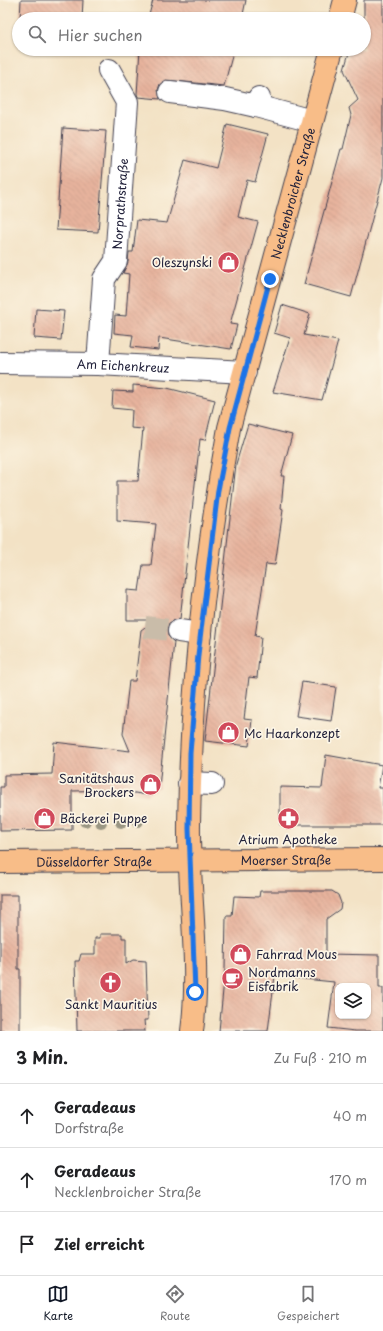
<!DOCTYPE html>
<html lang="de">
<meta charset="utf-8">
<style>
:root{--surface:#fff;--page:#f2f2f2;--text:#202124;--muted:#757577;--line:#e0e0e0;--accent:#111827}
body{margin:0;font-family:"Playpen Sans",sans-serif;background:var(--page);color:var(--text)}
.controls{position:absolute;right:12px;bottom:12px;display:grid;overflow:hidden;border-radius:8px;box-shadow:0 1px 3px #0004}
.controls button{width:36px;height:36px;display:grid;place-items:center;padding:0;border:0;border-bottom:1px solid var(--line);background:var(--surface);color:var(--text);font:20px sans-serif}
.stop{position:absolute;width:12px;height:12px;margin:-9px;border:3px solid #1a73e8;border-radius:50%;background:#fff}
.stop.end{background:#1a73e8;border-color:#fff;box-shadow:0 1px 4px #0008}
.list{margin:0;padding:0;list-style:none}
h2{display:flex;justify-content:space-between;align-items:center;height:52px;margin:0;padding:0 16px;font-size:17px}
h2 small{font-size:13px;font-weight:400;color:var(--muted)}
.list li{display:grid;grid-template-columns:26px 1fr auto;gap:12px;align-items:center;box-sizing:border-box;height:64px;padding:0 16px;border-top:1px solid var(--line)}
.list b{display:block;font-size:15px;white-space:nowrap}
.list p{margin:0;font-size:13px;white-space:nowrap;color:var(--muted)}
.list em{font-size:13px;font-style:normal;color:var(--muted)}
.icon{flex:none;width:22px;height:22px;fill:none;stroke:currentColor;stroke-width:2;stroke-linecap:round;stroke-linejoin:round}
.map{position:relative;flex:none;width:383px;height:1031px;overflow:hidden}
.search{position:absolute;background:var(--surface);box-shadow:0 1px 3px #0004;left:12px;right:12px;top:12px;height:44px;display:flex;align-items:center;gap:10px;box-sizing:border-box;padding:0 14px;border-radius:22px;color:var(--muted);font-size:15px}
.sheet{height:244px;background:var(--surface)}
nav{display:flex;justify-content:space-around;align-items:center;box-sizing:border-box;height:56px;border-top:1px solid var(--line);background:var(--surface);font-size:11px;color:var(--muted)}
nav a{display:grid;justify-items:center;gap:2px}
nav .on{color:var(--accent)}
.map>svg:first-child{display:block}
.building{fill:url(#building-back-hatch);fill-rule:evenodd}
.lines{fill:none;stroke-linecap:round;stroke-linejoin:round}
.minor-tunnel{stroke:#c9bca9;stroke-width:22;stroke-dasharray:22 11;stroke-linecap:butt}
.minor-casing{stroke:#413f50;stroke-width:24}
.major-casing{stroke:#413f50;stroke-width:24}
.minor{stroke:#fff;stroke-width:22}
.major{stroke:#f8bd88;stroke-width:22}
.tree{fill:#9a9683}
.route{stroke:#1a73e8;stroke-width:5}
.labels{text-anchor:middle;dominant-baseline:central;stroke-width:3.5;stroke-linejoin:round;paint-order:stroke}
.street-label{font-size:12px;fill:#22223b;stroke:#fcf5e5}
.poi-label{font-size:12px;fill:#22223b;stroke:#fcf5e5;text-anchor:start}
</style>
<div class="map">
<svg width="383" height="1031" viewBox="0 0 383 1031">
<defs>
<pattern id="building-back-hatch" width="6" height="6" patternUnits="userSpaceOnUse"><rect width="6" height="6" fill="#e7b39d"/><path d="M-1 5l2 2M0 0l6 6M5-1l2 2" fill="none" stroke="#c69a88"/></pattern>
</defs>
<rect width="100%" height="100%" fill="#fcf5e5"/>
<filter id="ink" filterUnits="userSpaceOnUse"><feTurbulence type="fractalNoise" baseFrequency=".025" numOctaves="2"/><feDisplacementMap in="SourceGraphic" scale="8" xChannelSelector="R" yChannelSelector="G"/><feConvolveMatrix kernelMatrix="1 2 1 2 8 2 1 2 1" color-interpolation-filters="sRGB"/></filter>
<filter id="wash" filterUnits="userSpaceOnUse"><feTurbulence type="fractalNoise" baseFrequency=".012" numOctaves="4" result="noise"/><feDisplacementMap in="SourceGraphic" scale="16" xChannelSelector="R" yChannelSelector="G"/><feGaussianBlur stdDeviation="0.9" result="paint"/><feColorMatrix in="noise" values="0 0 0 0 0 0 0 0 0 0 0 0 0 0 0 0 0 1.4 0 .05"/><feComposite in="paint" operator="in"/></filter>
<g filter="url(#wash)">
<rect width="100%" height="100%" fill="#f3e2c5"/>
<g id="blocks">
<!-- building -->
<g class="building">
<path d="M21 0H83L82 19H20Z"/>
<path d="M153 0H246L242 19H148Z"/>
<path d="M364 0H383V178L351 297 304 284 341 149H343L351 115 349 108 358 100 344 70 350 49H364Z"/>
<path d="M140 49H234L224 86 166 80 160 84 158 90 160 99 138 97 137 94Z"/>
<path d="M227 124 268 134 255 182 247 180 238 217 258 222 230 324 237 325 231 349 159 338 158 350 131 347 133 335 114 333 115 315 126 316 129 274 123 273 128 262 129 252H133L137 220 167 223 185 160 216 168Z"/>
<path d="M63 128 106 131 98 232 56 230Z"/>
<path d="M282 305 310 314 304 335 338 341 322 400 273 392 290 338 274 333Z"/>
<path d="M36 309 64 311 61 340 34 338Z"/>
<path d="M133 385 167 388 215 400 205 440 200 439 180 619 174 620 169 623 167 629 168 636 174 642 159 787 147 795 117 790 72 791V830L0 831V787H4V775L52 774 54 742 130 751 123 734 129 681H135L141 630 155 620H127V590L139 591 143 565H151L156 524 117 521V481H138L143 429 131 428 132 410 112 408 113 391 133 392Z"/>
<path d="M248 424 292 435 281 476H284L281 509 283 510 275 565 266 564 255 636 261 637 257 678 249 677 244 719 252 720 249 746 205 741 236 464Z"/>
<path d="M302 682 336 687 331 721 296 716Z"/>
<path d="M326 755 382 765 378 788H383V825H280V787L322 788Z"/>
<path d="M260 891H332L338 895 341 903 340 909 326 919V954L379 955V988H383V1031H355L328 1028 334 982 275 976 268 1031H219L225 970 226 916H232L234 896 259 897ZM338 986H368V1016H338Z"/>
<path d="M0 895H18V969H20V1031H0Z"/>
<path d="M100 934H122V938H126V964L133 960 146 961 148 1020H144L145 1031H77L75 961H79L81 954H95V938H100Z"/>
</g>
</g>
</g>
<g filter="url(#ink)">
<use href="#blocks" fill-opacity="0" stroke="#413f50" stroke-width="1"/>
<g class="lines">
<!-- minor-tunnel -->
<path class="minor-tunnel" d="M145 627 179 631"/>
<defs>
<g id="minor">
<path d="M170 92 225 99 256 106"/>
<path d="M259 98 256 106 312 121"/>
<path id="s1" d="M0 363 98 364 245 372"/>
<path id="s2" d="M98 364 104 279 116 261 127 102 109 70"/>
<path d="M179 631 200 634"/>
<path d="M189 783 212 784"/>
</g>
<g id="major">
<path d="M340 19 345 0"/>
<path id="s3" d="M0 862 383 859"/>
<path id="s4" d="M192 1031C201 964 188 892 189 824 191 692 205 558 229 428L332 49"/>
</g>
</defs>
<!-- minor casing -->
<use href="#minor" class="minor-casing"/>
<!-- major casing -->
<use href="#major" class="major-casing"/>
<!-- minor -->
<use href="#minor" class="minor"/>
<!-- major -->
<use href="#major" class="major"/>
</g>
<!-- trees -->
<g class="tree">
<circle cx="85" cy="821" r="6"/>
<circle cx="138" cy="821" r="6"/>
<circle cx="101" cy="822" r="6"/>
<circle cx="121" cy="822" r="6"/>
</g>
</g>
<g class="lines" filter="url(#ink)">
<!-- route -->
<path class="route" d="M195 992 189 829 190 753 198 655 218 490 230 428 270 279"/>
</g>
<!-- icons -->
<defs>
<symbol id="shop-disc" viewBox="-11 -11 22 22"><circle r="9.5" fill="#d1495b" stroke="#fcf5e5"/><path d="M-5-2.5h2.3a2.7 3.5 0 0 1 5.4 0H5L5.5 6h-11ZM-1.5-2.5h3a1.5 2.3 0 0 0-3 0Z" fill="#fff"/></symbol>
<symbol id="pharmacy-disc" viewBox="-11 -11 22 22"><circle r="9.5" fill="#d1495b" stroke="#fcf5e5"/><path d="M-2-6h4v4h4v4h-4v4h-4v-4h-4v-4h4Z" fill="#fff"/></symbol>
<symbol id="cafe-disc" viewBox="-11 -11 22 22"><circle r="9.5" fill="#d1495b" stroke="#fcf5e5"/><path d="M-5.5-4.5H6V0H3Q3 3.5 0 3.5H-2.5Q-5.5 3.5-5.5 0ZM3-3.2v2h1.7v-2ZM-6 4.5H4V6H-6Z" fill="#fff"/></symbol>
<symbol id="church-disc" viewBox="-11 -11 22 22"><circle r="9.5" fill="#d1495b" stroke="#fcf5e5"/><path d="M-1.2-6h2.4v3.5h3.3v2.4h-3.3V6h-2.4V-.1h-3.3v-2.4h3.3Z" fill="#fff"/></symbol>
</defs>
<g fill-rule="evenodd">
<use href="#shop-disc" x="216" y="250" width="25" height="25"/>
<use href="#shop-disc" x="216" y="720" width="25" height="25"/>
<use href="#shop-disc" x="138" y="772" width="25" height="25"/>
<use href="#shop-disc" x="32" y="806" width="25" height="25"/>
<use href="#pharmacy-disc" x="276" y="806" width="25" height="25"/>
<use href="#shop-disc" x="228" y="942" width="25" height="25"/>
<use href="#cafe-disc" x="220" y="966" width="25" height="25"/>
<use href="#church-disc" x="98" y="970" width="25" height="25"/>
</g>
<g class="labels">
<!-- street labels -->
<g class="street-label">
<text stroke="none"><textPath href="#s4" startOffset="849">Necklenbroicher Straße</textPath></text>
<text stroke="none"><textPath href="#s2" startOffset="164">Norprathstraße</textPath></text>
<text stroke="none"><textPath href="#s1" startOffset="123">Am Eichenkreuz</textPath></text>
<text stroke="none"><textPath href="#s3" startOffset="286">Moerser Straße</textPath></text>
<text stroke="none"><textPath href="#s3" startOffset="94">Düsseldorfer Straße</textPath></text>
</g>
<!-- poi labels -->
<g class="poi-label">
<text x="212" y="262" text-anchor="end">Oleszynski</text>
<text x="244" y="733">Mc Haarkonzept</text>
<text x="134" y="778" text-anchor="end">Sanitätshaus<tspan x="134" dy="14">Brockers</tspan></text>
<text x="60" y="818">Bäckerei Puppe</text>
<text x="288" y="839" text-anchor="middle">Atrium Apotheke</text>
<text x="256" y="954">Fahrrad Mous</text>
<text x="248" y="972">Nordmanns<tspan x="248" dy="14">Eisfabrik</tspan></text>
<text x="111" y="1004" text-anchor="middle">Sankt Mauritius</text>
</g>
</g>
</svg>
<div class="controls">
<button><svg class="icon" aria-label="layers" viewBox="0 0 24 24"><path d="M12 4l9 5-9 5-9-5zM3 14l9 5 9-5"/></svg></button>
</div>
<div class="stop" style="left:195px;top:992px"></div>
<div class="stop end" style="left:270px;top:279px"></div>
<div class="search"><svg class="icon" aria-label="search" viewBox="0 0 24 24"><circle cx="10" cy="10" r="6"/><path d="M15 15l6 6"/></svg>Hier suchen</div>
</div>
<section class="sheet">
<h2>3 Min.<small>Zu Fuß · 210 m</small></h2>
<ul class="list">
<li><svg class="icon" aria-label="ahead" viewBox="0 0 24 24"><path d="M12 20V5M6 11l6-6 6 6"/></svg><div><b>Geradeaus</b><p>Dorfstraße</p></div><em>40 m</em></li>
<li><svg class="icon" aria-label="ahead" viewBox="0 0 24 24"><path d="M12 20V5M6 11l6-6 6 6"/></svg><div><b>Geradeaus</b><p>Necklenbroicher Straße</p></div><em>170 m</em></li>
<li><svg class="icon" aria-label="arrive" viewBox="0 0 24 24"><path d="M6 21V4h12l-3 4 3 4H6"/></svg><div><b>Ziel erreicht</b></div></li>
</ul>
</section>
<nav>
<a class="on"><svg class="icon" aria-label="map" viewBox="0 0 24 24"><path d="M3 6l6-2 6 2 6-2v14l-6 2-6-2-6 2zM9 4v14M15 6v14"/></svg>Karte</a>
<a><svg class="icon" aria-label="directions" viewBox="0 0 24 24"><path d="M12 3l9 9-9 9-9-9zM9 14v-3h6M13 9l2 2-2 2"/></svg>Route</a>
<a><svg class="icon" aria-label="saved" viewBox="0 0 24 24"><path d="M7 4h10v16l-5-4-5 4z"/></svg>Gespeichert</a>
</nav>
